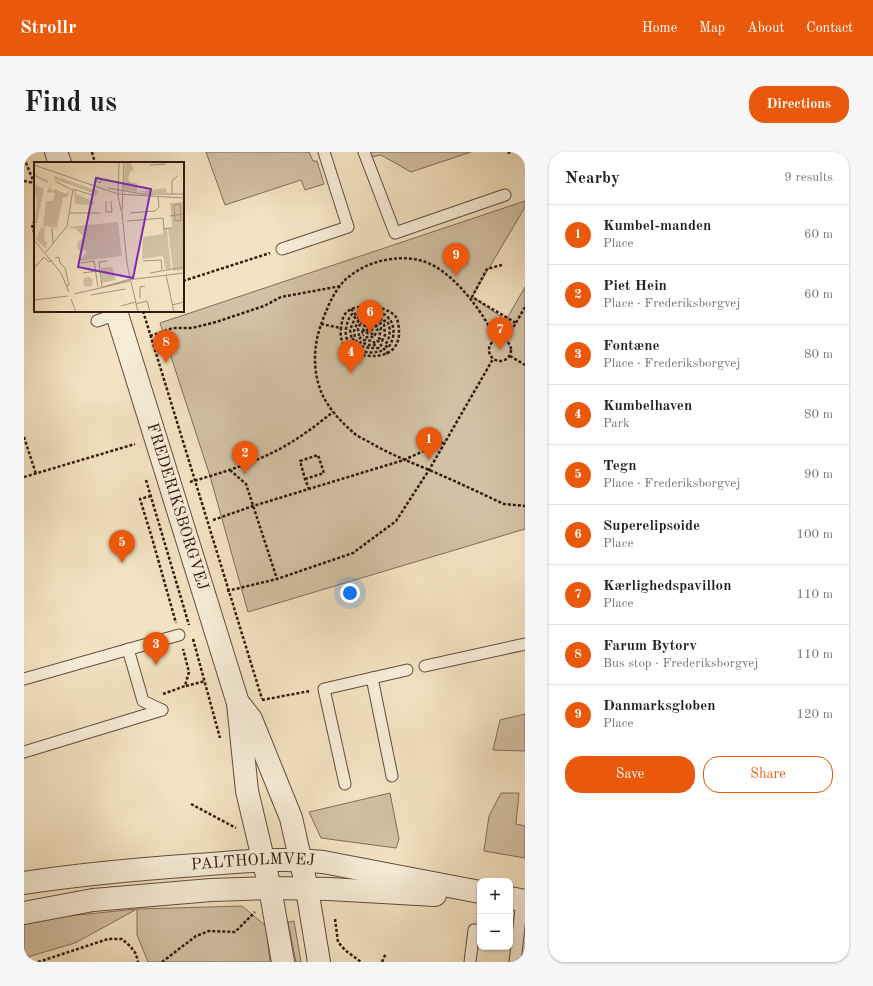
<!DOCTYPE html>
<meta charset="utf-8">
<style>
:root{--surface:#fff;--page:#f6f6f6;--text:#202124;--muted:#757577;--line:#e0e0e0;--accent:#ea580c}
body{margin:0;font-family:"Old Standard TT",serif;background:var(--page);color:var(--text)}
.controls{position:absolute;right:12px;bottom:12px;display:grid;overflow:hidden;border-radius:8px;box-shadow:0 1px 3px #0004}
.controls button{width:36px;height:36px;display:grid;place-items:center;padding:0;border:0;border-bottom:1px solid var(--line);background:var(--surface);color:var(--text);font:20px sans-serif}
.you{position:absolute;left:326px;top:441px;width:14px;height:14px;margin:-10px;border:3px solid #fff;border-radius:50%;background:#1a73e8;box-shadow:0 0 0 6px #1a73e833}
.badge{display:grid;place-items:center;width:26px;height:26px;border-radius:50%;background:var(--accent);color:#fff;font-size:13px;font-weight:700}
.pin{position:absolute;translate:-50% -33px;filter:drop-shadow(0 1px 2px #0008)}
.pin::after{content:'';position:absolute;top:21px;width:14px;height:12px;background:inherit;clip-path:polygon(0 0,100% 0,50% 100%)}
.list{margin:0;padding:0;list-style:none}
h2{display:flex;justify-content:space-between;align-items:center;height:52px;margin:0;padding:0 16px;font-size:17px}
h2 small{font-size:13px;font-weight:400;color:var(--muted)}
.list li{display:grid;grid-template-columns:26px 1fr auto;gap:12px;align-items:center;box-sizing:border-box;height:60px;padding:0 16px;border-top:1px solid var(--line)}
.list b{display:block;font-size:15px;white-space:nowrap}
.list p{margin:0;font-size:13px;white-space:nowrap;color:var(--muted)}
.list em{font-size:13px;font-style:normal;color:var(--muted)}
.actions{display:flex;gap:8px;padding:12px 16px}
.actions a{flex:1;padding:9px 0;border:1px solid var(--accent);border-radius:16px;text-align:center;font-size:14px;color:var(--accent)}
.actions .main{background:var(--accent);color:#fff}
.map{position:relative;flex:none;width:501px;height:810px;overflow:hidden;border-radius:16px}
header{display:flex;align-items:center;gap:24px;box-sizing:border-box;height:56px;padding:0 20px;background:var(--accent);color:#fff}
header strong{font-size:19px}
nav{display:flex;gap:22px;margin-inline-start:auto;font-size:14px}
.intro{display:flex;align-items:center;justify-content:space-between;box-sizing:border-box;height:96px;padding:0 24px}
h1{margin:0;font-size:28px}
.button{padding:10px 18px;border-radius:16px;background:var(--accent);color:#fff;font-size:14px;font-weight:700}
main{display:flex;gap:24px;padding:0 24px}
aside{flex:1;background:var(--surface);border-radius:16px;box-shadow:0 1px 3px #0004}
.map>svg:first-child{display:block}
.green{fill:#d2c1a4;stroke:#826e5a}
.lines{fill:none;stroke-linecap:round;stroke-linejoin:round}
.service-casing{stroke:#634c3d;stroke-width:13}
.tertiary-casing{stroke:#634c3d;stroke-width:24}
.path{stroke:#331a11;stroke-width:2.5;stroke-dasharray:3 2;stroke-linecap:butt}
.service{stroke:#f7edd7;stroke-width:11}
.tertiary{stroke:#f7edd7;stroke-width:22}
.labels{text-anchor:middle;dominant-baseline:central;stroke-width:4;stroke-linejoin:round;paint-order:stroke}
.street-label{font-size:16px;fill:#331a11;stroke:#f7edd7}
.inset-road{fill:none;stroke:#a6937b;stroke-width:1}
.view{fill:#7b2cbf;fill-opacity:0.15;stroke:#7b2cbf;stroke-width:2}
.inset-edge{fill:none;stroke:#331a11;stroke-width:2}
</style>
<header>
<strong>Strollr</strong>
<nav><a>Home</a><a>Map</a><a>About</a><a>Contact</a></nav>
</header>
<div class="intro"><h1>Find us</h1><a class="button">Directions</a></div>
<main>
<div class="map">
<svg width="501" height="810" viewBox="0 0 501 810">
<rect width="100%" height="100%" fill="#f3e3c2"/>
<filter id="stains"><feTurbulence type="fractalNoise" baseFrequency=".005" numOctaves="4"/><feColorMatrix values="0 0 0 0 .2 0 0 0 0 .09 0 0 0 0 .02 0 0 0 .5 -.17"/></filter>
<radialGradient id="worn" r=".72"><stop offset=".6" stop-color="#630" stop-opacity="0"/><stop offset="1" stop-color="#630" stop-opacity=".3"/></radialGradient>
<!-- green -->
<g class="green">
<path d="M182 0H285L289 9H293L300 32 281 38 277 28 201 53Z"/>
<path d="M345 0H447L387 20 357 3 347 5Z"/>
<path d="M501 49V55L448 145 482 168 501 135V377L224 460 186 324 136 171Z"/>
<path d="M501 562V599L469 598 476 568Z"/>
<path d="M366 641 375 687 372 696 297 686 285 660Z"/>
<path d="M477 641H495L492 672 501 674V706L460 699 465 664Z"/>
<path d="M218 754 242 774 246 810H124L113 783V757L51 791 0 806V770L14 767 113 757Z"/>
<path d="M270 769 277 810H272L264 770Z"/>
</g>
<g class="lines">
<defs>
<g id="service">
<path d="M340 0 371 81 481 43"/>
<path d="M258 97 324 75 300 0"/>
<path d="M73 169 93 162"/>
<path d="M104 497 119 549 138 558"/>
<path d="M401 514 501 492"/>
<path d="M348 526 383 518"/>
<path d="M0 527 155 483"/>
<path d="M0 600 138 558"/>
<path d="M321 632 300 537 348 526 368 624"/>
<path d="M446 810 450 778 456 779"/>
<path d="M491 810 498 748"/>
</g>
<g id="tertiary">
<path d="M32 0 36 11"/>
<path id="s1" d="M92 159 214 551 223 639 246 736 259 810"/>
<path d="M216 553 227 567 267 666 283 737 295 810"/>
<path id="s2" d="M0 731C58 722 115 717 173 713 215 710 257 705 299 710L456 740"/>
<path d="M486 746 501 749"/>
<path d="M0 761 69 748 187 738 246 736 305 737 411 743"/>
</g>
</defs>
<!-- service casing -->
<use href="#service" class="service-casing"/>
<!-- tertiary casing -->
<use href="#tertiary" class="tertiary-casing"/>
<!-- path -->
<g class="path">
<path d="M68 0 71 11"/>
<path d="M485 0V2"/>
<path d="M0 6 11 33"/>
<path d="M0 29 10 31"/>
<path d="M11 69 8 73 11 83"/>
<path d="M478 113 463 117 448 145 492 171"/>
<path d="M159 129 246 101"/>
<path d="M327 157 341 174H348L352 171 342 170 340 166 351 167 355 169 359 166 345 162 337 163 335 160C353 155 373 163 369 185 368 189 367 192 364 196L361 193C366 186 367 178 364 171L360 173 361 183 358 189 355 186 357 176 353 178 350 185H343L340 188 349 189 352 193H344L337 190 333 193 345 196H355L357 199C341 204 319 196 322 177 323 171 324 167 328 162L331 166 326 178 328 188 331 186 330 179 334 169 336 172 334 177 335 183 338 181 339 176"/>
<path d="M119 159 238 547"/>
<path d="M297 172 317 176C316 182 317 191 322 196 326 200 333 202 338 203 355 206 373 203 375 183 375 178 375 170 372 165 363 153 332 150 322 161 318 165 318 171 317 176"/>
<path d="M351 175 365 166"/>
<path d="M338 178 342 179 343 181 348 182 349 179 347 177H345L342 179"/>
<path d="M126 184 149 176H168L192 170 240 154 257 145 317 134"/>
<circle cx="476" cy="198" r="11"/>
<path d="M471 187C463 168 450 150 436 135 413 111 394 102 361 108 346 111 332 118 321 128 310 139 303 156 298 170 289 193 288 221 299 244 306 258 318 271 330 281 334 285 340 287 345 290 364 301 383 309 403 317 429 328 454 340 480 352L501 354"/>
<path d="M353 188 364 202"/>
<path d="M482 188 501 155"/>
<path d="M327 193 340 183"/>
<path d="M486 204 501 213"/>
<path d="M0 285 12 322"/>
<path d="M206 318 222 332 253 427"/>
<path d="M0 325 111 292"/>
<path d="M281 327 300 321 294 303 276 309 281 327 285 337"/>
<path d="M122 328 165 473"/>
<path d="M166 330C200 320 235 310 266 291 281 282 295 271 309 260"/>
<path d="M127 344 116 347 128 386 152 471"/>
<path d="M189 368 229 354 380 308 421 289"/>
<path d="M203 439 253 427 329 401 372 369 405 318 469 207"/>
<path d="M169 487 196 586"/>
<path d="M162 534 181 529"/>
<path d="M139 542 161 534 165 520 159 497"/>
<path d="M238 548 286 539"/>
<path d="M167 652 212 676"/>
<path d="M311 767 314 790 321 798 337 810"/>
<path d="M14 810 84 787H98L106 794 112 802 114 810"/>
<path d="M138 810 172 784 185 779 211 780 231 760"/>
<path d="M358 810 362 801"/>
</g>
<!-- service -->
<use href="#service" class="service"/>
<!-- tertiary -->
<use href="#tertiary" class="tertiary"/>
</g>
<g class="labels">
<!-- street labels -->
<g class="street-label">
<text stroke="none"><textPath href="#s1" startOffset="205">FREDERIKSBORGVEJ</textPath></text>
<text stroke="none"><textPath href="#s2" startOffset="230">PALTHOLMVEJ</textPath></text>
</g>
</g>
<!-- overview -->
<g transform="translate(10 10)">
<rect width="150" height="150" fill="#f3e3c2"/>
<path d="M92 0H96L100 8 96 10 94 16 96 20 103 21V30L132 26 133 31H114L103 30 91 28 89 25ZM21 14 64 29 62 33 59 35V31L20 17ZM18 20 16 26 19 29 21 27 32 32 35 28 34 35H29L23 66 9 64 12 39H19L21 31 13 30ZM0 22 10 27 3 61H1L3 39ZM43 27 42 32 61 40 59 43 41 42 40 29ZM150 40V108L139 109 134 67 138 64 136 41ZM84 60 88 94 45 99 53 90 50 87 47 90 43 86 44 80 50 75 42 67 33 65ZM11 65 10 79 13 80 12 87 2 77 7 66ZM129 67H133L137 107H131L129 94 108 97 109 75 129 72ZM78 105 82 118 68 121 67 106ZM49 120a5 5 0 1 1 10 0a5 5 0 1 1-10 0Z" fill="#d2c1a4"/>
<path class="inset-road" d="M85 0 84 34 87 49M90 0 88 51 93 102 104 150M0 3 84 32 150 36M116 3 132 2M0 13 14 20M21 19 38 28M61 23 63 15 68 17 66 21 62 19M74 26 108 32H150M138 32V19L143 14M72 39V50H78L77 39M146 42 147 58 141 59 140 43ZM35 51H66M96 51 121 49 125 45 124 34M136 54 150 52M93 59 129 56 130 67 137 66M18 66 19 81M0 78 27 111 35 130M12 90 33 64 39 27 58 33M21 96 25 95 26 101 31 106 35 123 32 124M109 99 127 98 128 108M47 101 60 99 64 125M0 106 10 95 15 100 18 98M49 111 62 109M116 111 150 105M132 113 140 150M68 125 65 100 73 99M69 125 93 118 150 111M40 132 96 119M57 133 91 127M106 136V125L111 124M37 137 42 150M0 138 34 134M102 142 113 139 116 150M138 143 150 140M87 144 101 140"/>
<path class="view" d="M62 16 117 27 99 116 44 105Z"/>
<rect width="150" height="150" class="inset-edge"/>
</g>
<rect width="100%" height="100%" filter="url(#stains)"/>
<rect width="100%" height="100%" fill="url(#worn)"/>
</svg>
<div class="controls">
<button>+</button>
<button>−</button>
</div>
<div class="you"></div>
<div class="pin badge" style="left:405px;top:308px">1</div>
<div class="pin badge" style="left:221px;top:322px">2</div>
<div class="pin badge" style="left:132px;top:513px">3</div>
<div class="pin badge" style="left:327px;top:221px">4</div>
<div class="pin badge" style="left:98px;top:411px">5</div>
<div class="pin badge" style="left:346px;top:181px">6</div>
<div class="pin badge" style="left:476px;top:198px">7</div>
<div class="pin badge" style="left:142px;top:211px">8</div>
<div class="pin badge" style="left:432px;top:124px">9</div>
</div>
<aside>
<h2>Nearby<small>9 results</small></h2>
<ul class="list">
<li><span class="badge">1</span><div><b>Kumbel-manden</b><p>Place</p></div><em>60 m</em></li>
<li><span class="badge">2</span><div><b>Piet Hein</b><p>Place · Frederiksborgvej</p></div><em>60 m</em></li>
<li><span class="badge">3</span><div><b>Fontæne</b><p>Place · Frederiksborgvej</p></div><em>80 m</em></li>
<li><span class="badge">4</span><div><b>Kumbelhaven</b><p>Park</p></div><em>80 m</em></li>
<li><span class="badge">5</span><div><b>Tegn</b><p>Place · Frederiksborgvej</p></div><em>90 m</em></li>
<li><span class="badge">6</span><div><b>Superelipsoide</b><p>Place</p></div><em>100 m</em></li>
<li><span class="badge">7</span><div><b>Kærlighedspavillon</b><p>Place</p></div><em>110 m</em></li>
<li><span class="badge">8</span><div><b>Farum Bytorv</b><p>Bus stop · Frederiksborgvej</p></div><em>110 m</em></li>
<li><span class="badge">9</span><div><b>Danmarksgloben</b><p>Place</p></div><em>120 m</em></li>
</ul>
<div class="actions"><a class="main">Save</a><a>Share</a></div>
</aside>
</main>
